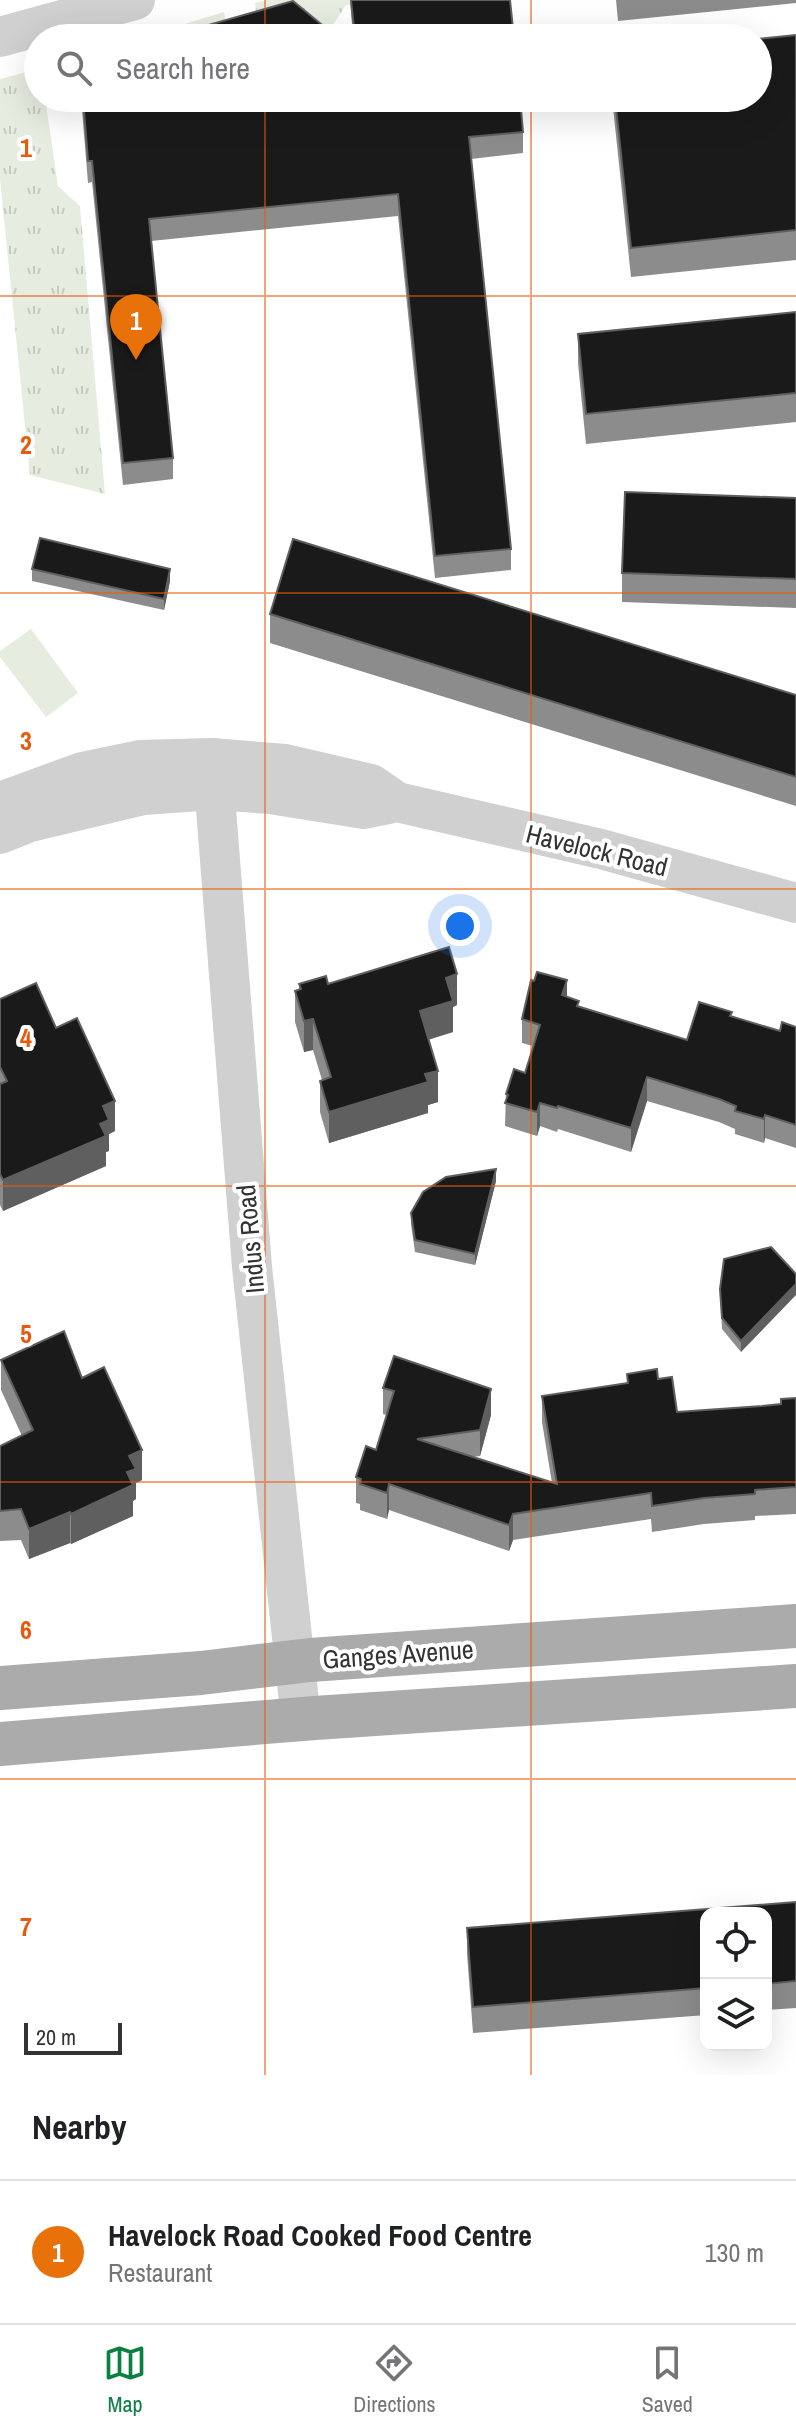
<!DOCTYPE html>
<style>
:root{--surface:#fff;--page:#f2f2f2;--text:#202124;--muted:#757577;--line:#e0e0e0;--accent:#0b8043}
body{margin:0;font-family:"Archivo Narrow",sans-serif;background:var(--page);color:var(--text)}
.controls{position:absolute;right:24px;bottom:24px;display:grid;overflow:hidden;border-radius:16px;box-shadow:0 8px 32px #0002}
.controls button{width:72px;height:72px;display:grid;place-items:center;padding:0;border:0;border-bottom:2px solid var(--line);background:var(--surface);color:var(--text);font:40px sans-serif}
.scale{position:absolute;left:24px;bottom:20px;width:98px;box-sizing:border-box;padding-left:8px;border:4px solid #333;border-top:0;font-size:22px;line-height:28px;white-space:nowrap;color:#333;-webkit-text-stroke:6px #fff;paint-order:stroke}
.you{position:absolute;left:460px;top:926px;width:28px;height:28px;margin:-20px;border:6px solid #fff;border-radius:50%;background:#1a73e8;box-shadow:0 0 0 12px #1a73e833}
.badge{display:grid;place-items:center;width:52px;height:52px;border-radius:50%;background:var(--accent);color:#fff;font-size:26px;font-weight:700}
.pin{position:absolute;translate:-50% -66px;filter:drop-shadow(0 2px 4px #0008)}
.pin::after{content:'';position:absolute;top:42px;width:28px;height:24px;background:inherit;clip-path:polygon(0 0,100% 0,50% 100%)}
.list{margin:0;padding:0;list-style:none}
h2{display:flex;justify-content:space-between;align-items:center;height:104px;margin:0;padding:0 32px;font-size:34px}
h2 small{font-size:26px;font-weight:400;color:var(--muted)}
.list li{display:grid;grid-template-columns:52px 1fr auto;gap:24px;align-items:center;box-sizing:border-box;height:144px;padding:0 32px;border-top:2px solid var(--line)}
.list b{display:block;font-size:30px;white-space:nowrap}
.list p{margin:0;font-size:26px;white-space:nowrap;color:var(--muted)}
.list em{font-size:26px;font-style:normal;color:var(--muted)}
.icon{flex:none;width:44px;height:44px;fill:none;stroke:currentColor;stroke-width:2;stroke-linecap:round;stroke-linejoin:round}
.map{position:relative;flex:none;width:796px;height:2075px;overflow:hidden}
.search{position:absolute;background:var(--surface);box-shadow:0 8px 32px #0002;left:24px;right:24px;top:24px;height:88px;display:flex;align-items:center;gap:20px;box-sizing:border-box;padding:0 28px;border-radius:44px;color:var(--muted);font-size:30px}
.sheet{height:248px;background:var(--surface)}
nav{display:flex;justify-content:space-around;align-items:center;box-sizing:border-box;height:112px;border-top:2px solid var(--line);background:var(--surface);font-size:22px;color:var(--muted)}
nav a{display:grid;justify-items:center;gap:4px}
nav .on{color:var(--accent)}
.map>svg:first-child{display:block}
.grass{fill:url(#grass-tufts)}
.pitch{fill:#e6ecdf}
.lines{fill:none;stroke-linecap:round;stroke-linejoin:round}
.minor{stroke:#d0d0d0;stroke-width:40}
.major{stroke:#ababab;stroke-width:44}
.wall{fill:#8c8c8c}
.shaded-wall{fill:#5f5f5f}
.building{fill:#1a1a1a;stroke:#5f5f5f;stroke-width:2}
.grid{fill:none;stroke:#e8590c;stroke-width:2;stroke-opacity:0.55}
.labels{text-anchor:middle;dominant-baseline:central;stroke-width:8;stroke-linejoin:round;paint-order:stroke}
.street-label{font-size:26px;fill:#333;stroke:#fff}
.grid-label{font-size:26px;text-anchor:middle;font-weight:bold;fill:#e8590c;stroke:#fff;stroke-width:8;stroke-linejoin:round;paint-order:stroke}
</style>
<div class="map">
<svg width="796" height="2075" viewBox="0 0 796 2075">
<defs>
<pattern id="grass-tufts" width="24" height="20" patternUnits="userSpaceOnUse" patternTransform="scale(2)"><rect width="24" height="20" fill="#e6ecdf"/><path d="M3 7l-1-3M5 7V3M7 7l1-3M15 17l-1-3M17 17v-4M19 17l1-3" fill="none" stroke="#c6cbc0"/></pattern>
</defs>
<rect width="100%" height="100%" fill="#fff"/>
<!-- grass -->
<g class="grass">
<path d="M267 0H378L346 5 325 37 258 26 255 3Z"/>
<path d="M224 12 228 37 139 38Z"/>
<path d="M38 69V98H45L58 186 80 206 105 494 30 475 0 179V79Z"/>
</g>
<!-- pitch -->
<path class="pitch" d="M31 629 78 693 46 717 0 657V651Z"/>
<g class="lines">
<!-- minor -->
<g class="minor">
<path d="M0 37 135 0"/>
<path d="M212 758 252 1267 301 1720"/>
<path d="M0 802 82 772 140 760 212 758 285 764 371 784 397 802 601 849 796 903"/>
<path d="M0 834 30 822 143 795 214 790 270 794 364 809 389 804"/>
</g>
<!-- major -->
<g class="major">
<path d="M0 1688 201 1673 310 1660 796 1626"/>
<path d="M0 1744 315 1718 796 1686"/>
</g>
</g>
<!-- wall -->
<g class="wall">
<path d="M350 0H510L514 38H353Z"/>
<path d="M616 0H796V3L618 21Z"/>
<path d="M796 35V260L631 277 612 98H758Z"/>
<path d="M81 98H520L523 132V153L471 159 511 549V570L435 578 398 216 151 241 173 458V479L123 485 92 182 88 183Z"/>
<path d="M796 312V422L586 444 578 364V334Z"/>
<path d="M796 498V608L622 602V573Z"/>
<path d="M32 569 170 581 164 610 32 581Z"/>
<path d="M270 614 796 695V806L270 643Z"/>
<path d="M299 984H328L457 1005 453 1007V1032L428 1040 438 1102 428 1105V1113L329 1143 320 1112V1081L322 1080 313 1050 304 1052 295 1022V991L299 990Z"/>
<path d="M567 997 579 1007 687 1040 732 1016 780 1031 796 1027V1148L765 1138 764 1143 735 1134V1129L719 1122 647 1101 631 1152 558 1129 557 1132 540 1126 537 1136 505 1126 506 1094 525 1073 533 1046 522 1043V1019Z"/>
<path d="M0 999 56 1028 115 1131 109 1134V1151L106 1152V1166L3 1211 0 1205Z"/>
<path d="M496 1181 475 1265 415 1252 411 1224V1213Z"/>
<path d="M771 1247 741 1352 722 1329 720 1289Z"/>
<path d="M1 1360 82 1378 142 1480 136 1483V1499L133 1501V1516L71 1544 70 1543 29 1559 21 1540 0 1541V1446L22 1436 1 1390Z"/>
<path d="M627 1374 658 1379 677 1412 762 1406 781 1404 796 1398V1514L755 1516V1520L704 1524 652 1532 651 1519 513 1540 509 1551 389 1510 387 1519 360 1510V1504L356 1503V1477L376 1450 387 1415 383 1414V1388L491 1415 480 1456 472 1457 552 1483 542 1422V1396L627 1383Z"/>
<path d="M796 1902V2008L766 2010V1913H706V2015L473 2033 467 1954V1928Z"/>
</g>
<!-- shaded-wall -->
<g class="shaded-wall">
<path d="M170 569V581L164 610V599Z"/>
<path d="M457 974V1005L453 1007V1032L420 1042V1011L446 978Z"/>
<path d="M567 980V1004L562 995Z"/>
<path d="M313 1019V1050L304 1052V1021Z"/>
<path d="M438 1071V1102L428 1105V1113L329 1143V1112L425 1074Z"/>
<path d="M647 1077V1101L631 1152V1128Z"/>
<path d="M115 1101V1131L109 1134V1151L106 1152V1166L3 1211V1180L100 1124 103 1106Z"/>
<path d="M540 1103V1126L537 1136V1112Z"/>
<path d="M765 1115V1138L764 1143V1119Z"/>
<path d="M496 1169V1181L475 1265V1254Z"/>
<path d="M796 1284V1295L741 1352V1341Z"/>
<path d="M491 1389V1415L480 1456V1430Z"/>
<path d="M142 1450V1480L136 1483V1499L133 1501V1516L71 1544V1514L127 1472 129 1456Z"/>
<path d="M389 1484V1510L387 1519V1493Z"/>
<path d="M70 1512V1543L29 1559V1529Z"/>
<path d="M513 1514V1540L509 1551V1525Z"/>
</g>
<!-- building -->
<g class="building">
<path d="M351 0H510L514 38H355Z"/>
<path d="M293 1 338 38H163Z"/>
<path d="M796 35V230L631 248 615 98H758V39Z"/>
<path d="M83 98H520L523 132 469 137 511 549 435 556 398 194 149 219 173 458 123 463 92 161H88Z"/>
<path d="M796 312V393L586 414 578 334Z"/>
<path d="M625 492 796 498V579L622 573Z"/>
<path d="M40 538 170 569 164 599 32 569Z"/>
<path d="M293 539 796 695V777L270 614Z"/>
<path d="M449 947 457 974 446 978 453 1001 420 1011 438 1071 425 1074 428 1082 329 1112 320 1081 331 1077 313 1019 304 1021 295 991 301 989 299 984 326 976 328 984Z"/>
<path d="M537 972 567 980 562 995 579 1001 577 1006 687 1040 699 1002 732 1012 730 1016 780 1031 782 1022 796 1027V1125L765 1115 764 1119 735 1111 736 1106 719 1099 647 1077 631 1128 558 1106 557 1108 540 1103 537 1112 505 1103 508 1095 506 1094 514 1069 525 1073 540 1025 522 1019 531 980 534 981Z"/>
<path d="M36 983 56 1028 77 1018 115 1101 103 1106 109 1120 100 1124 106 1136 3 1180 0 1174V1084L7 1081 0 1067V999Z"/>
<path d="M496 1169 475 1254 415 1240 411 1213 423 1192 446 1177Z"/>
<path d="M771 1247 796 1274V1284L741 1341 722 1318 720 1289 724 1259Z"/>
<path d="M64 1331 82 1378 104 1367 142 1450 129 1456 136 1469 127 1472 133 1485 71 1514 70 1512 29 1529 21 1509 0 1511V1446L33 1430 1 1360Z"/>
<path d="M394 1356 491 1389 480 1430 417 1439 557 1484 542 1396 628 1383 627 1374 657 1369 658 1379 672 1377 677 1412 762 1406 781 1404V1399L796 1398V1487L755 1490V1494L704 1498 652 1506 651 1493 513 1514 509 1525 389 1484 387 1493 360 1484 361 1479 356 1477 366 1446 376 1450 394 1391 383 1388Z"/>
<path d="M796 1902V1981L766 1984V1913H706V1988L473 2007 467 1928Z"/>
</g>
<!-- grid -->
<path class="grid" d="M265 0V38M531 0V38M265 98V2075M531 98V2075M0 296H796M0 593H796M0 889H796M0 1186H796M0 1482H796M0 1779H796"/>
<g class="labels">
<!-- street labels -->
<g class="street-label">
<text transform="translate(597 850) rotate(14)">Havelock Road</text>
<text transform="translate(250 1239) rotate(-95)">Indus Road</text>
<text transform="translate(398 1654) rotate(-4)">Ganges Avenue</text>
</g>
</g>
<g class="grid-label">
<text x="26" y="157">1</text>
<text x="26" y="454">2</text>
<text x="26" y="750">3</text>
<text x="26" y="1047">4</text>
<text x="26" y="1343">5</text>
<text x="26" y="1639">6</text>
<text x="26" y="1936">7</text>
</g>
</svg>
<div class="controls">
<button><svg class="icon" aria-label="locate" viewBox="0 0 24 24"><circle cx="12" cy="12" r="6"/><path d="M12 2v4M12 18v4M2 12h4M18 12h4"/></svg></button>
<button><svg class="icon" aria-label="layers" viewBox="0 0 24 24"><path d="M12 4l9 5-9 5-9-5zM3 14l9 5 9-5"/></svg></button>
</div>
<div class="scale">20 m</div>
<div class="you"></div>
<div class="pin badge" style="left:136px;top:360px;background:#e8710a">1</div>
<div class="search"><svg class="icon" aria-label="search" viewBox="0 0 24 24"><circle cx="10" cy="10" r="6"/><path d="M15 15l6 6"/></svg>Search here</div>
</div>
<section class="sheet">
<h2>Nearby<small></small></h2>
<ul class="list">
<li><span class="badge" style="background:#e8710a">1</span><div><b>Havelock Road Cooked Food Centre</b><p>Restaurant</p></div><em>130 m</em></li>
</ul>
</section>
<nav>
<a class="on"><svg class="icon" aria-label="map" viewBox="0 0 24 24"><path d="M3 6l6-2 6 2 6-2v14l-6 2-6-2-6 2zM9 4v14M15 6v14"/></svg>Map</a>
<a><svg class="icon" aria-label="directions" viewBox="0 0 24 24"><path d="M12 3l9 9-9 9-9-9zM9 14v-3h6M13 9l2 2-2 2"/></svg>Directions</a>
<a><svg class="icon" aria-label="saved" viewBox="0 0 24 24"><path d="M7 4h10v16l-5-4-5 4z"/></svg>Saved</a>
</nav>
